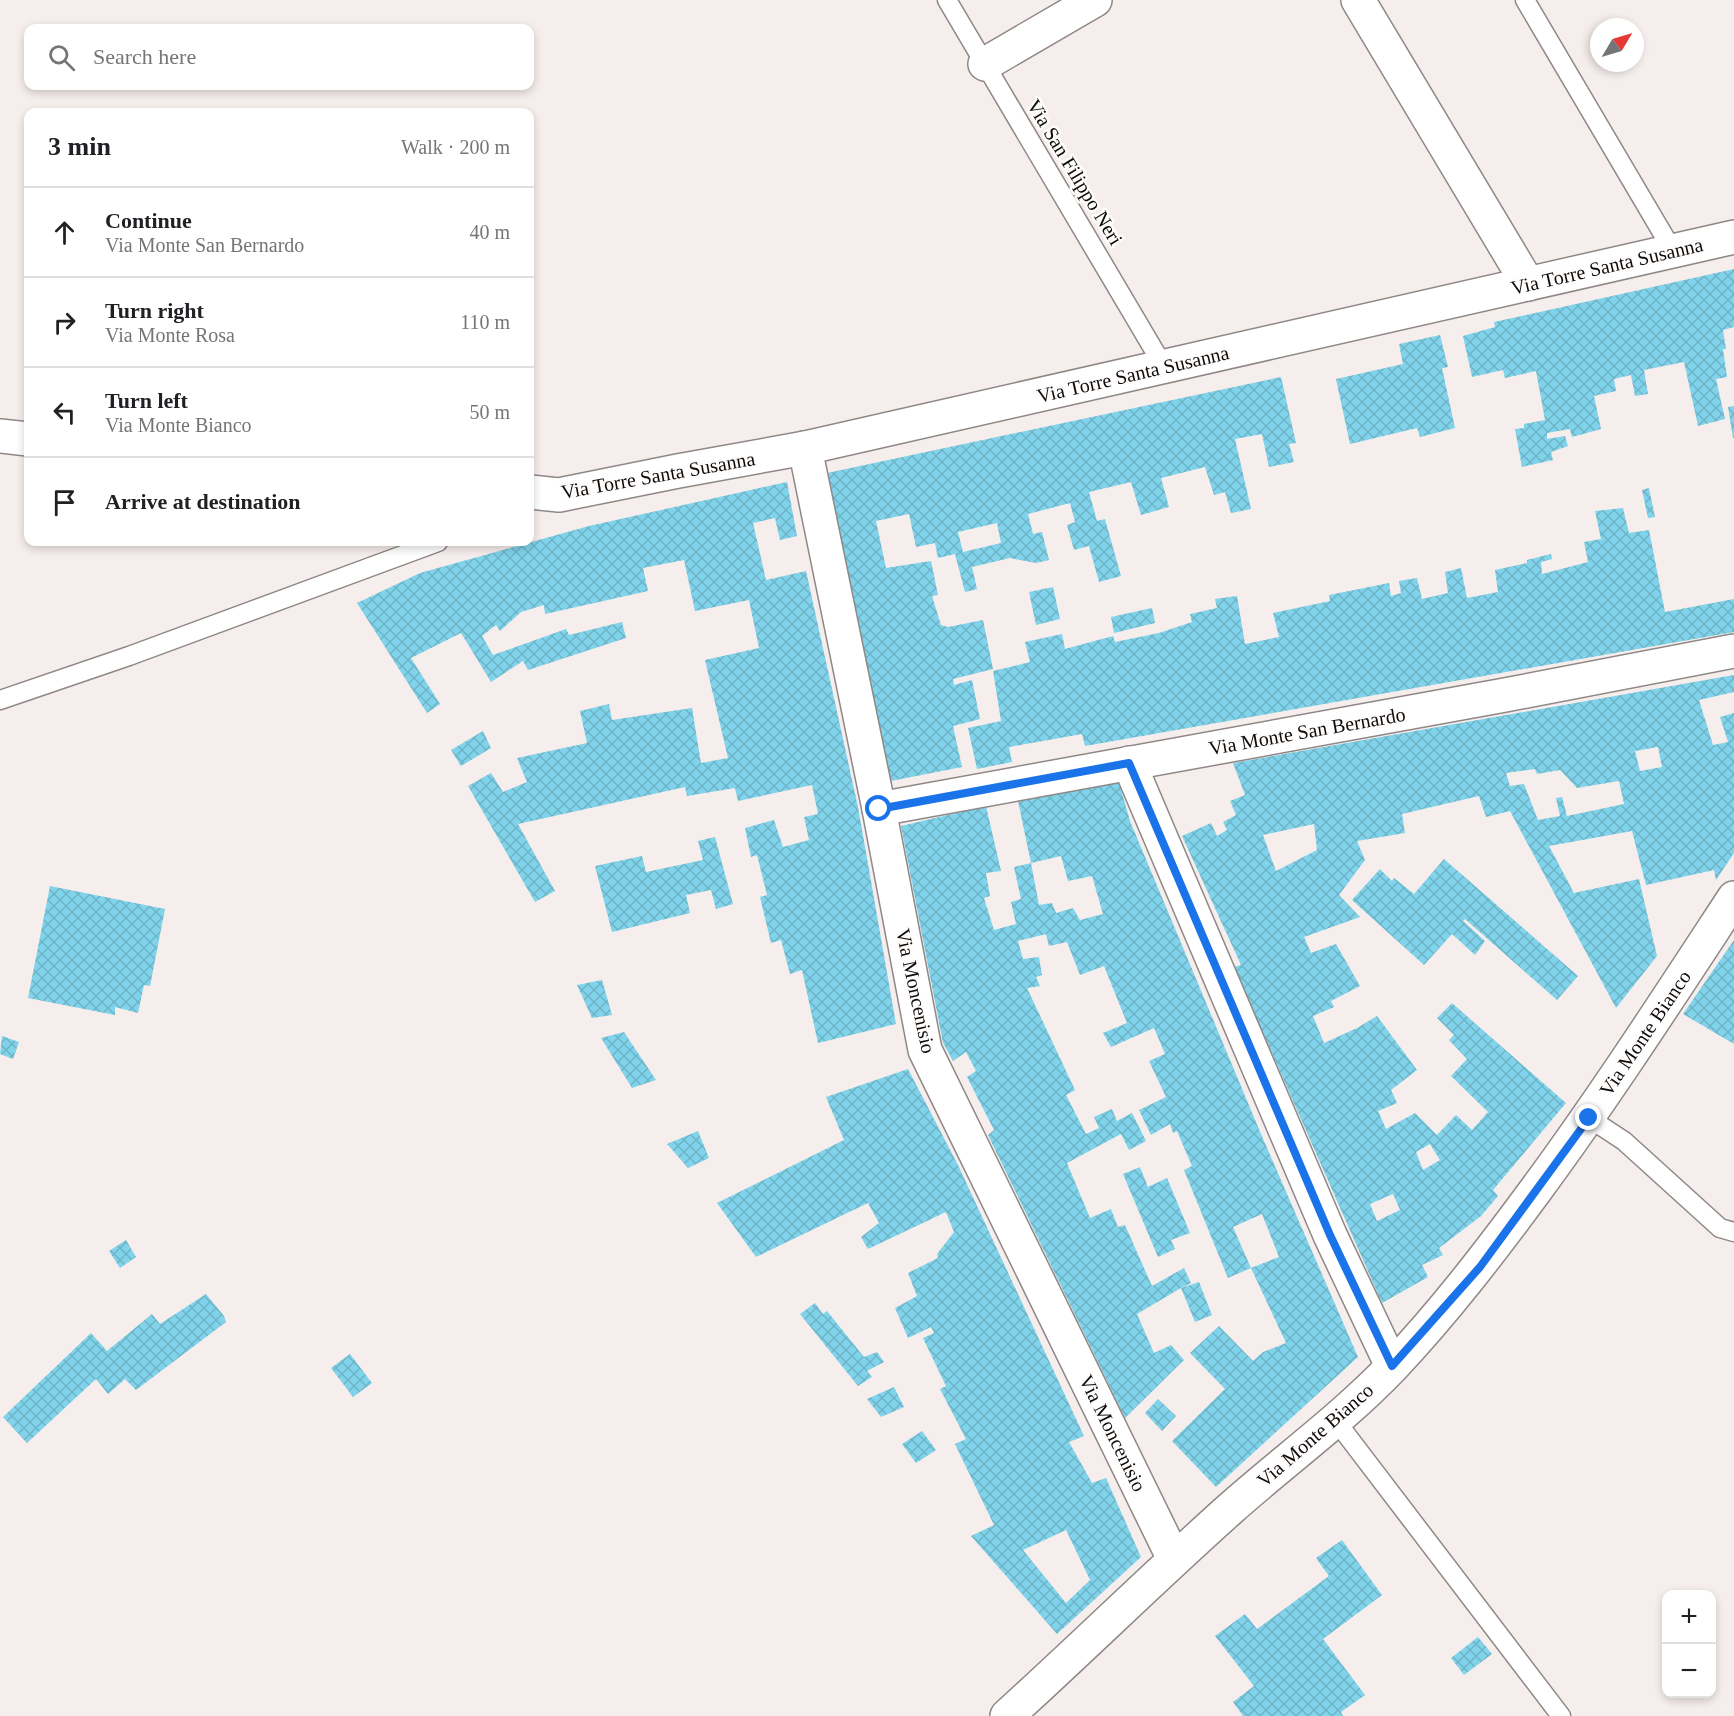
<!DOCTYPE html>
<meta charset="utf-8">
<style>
:root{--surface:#fff;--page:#f2f2f2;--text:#202124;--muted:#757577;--line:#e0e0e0}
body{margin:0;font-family:Georgia,serif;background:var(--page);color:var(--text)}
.controls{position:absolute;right:18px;bottom:18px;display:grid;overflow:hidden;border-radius:12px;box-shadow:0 3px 9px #0003}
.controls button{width:54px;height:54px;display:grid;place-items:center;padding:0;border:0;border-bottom:2px solid var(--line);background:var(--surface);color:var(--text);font:30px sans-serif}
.compass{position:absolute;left:1590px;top:18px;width:54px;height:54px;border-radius:50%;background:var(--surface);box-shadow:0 3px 9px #0003;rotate:52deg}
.stop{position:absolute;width:18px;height:18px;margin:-14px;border:4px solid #1a73e8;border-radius:50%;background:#fff}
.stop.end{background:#1a73e8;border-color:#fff;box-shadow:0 2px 6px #0008}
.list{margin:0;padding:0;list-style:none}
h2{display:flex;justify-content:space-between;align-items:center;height:78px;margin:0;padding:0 24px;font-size:26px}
h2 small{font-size:20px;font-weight:400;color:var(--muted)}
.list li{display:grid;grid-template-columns:39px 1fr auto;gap:18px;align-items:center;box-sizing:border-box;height:90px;padding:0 24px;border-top:2px solid var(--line)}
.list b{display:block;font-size:22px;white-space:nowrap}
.list p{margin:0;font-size:20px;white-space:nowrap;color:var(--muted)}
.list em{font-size:20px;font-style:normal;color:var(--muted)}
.icon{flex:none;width:33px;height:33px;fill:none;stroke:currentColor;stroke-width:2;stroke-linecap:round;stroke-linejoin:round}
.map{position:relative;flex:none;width:1734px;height:1716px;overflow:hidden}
.search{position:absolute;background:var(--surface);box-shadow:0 3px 9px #0003;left:24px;top:24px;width:510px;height:66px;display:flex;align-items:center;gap:15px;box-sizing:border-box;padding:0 21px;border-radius:12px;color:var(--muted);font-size:22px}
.panel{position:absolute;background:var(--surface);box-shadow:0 3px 9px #0003;left:24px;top:108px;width:510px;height:438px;border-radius:12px}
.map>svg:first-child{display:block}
.building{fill:url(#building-cross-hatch);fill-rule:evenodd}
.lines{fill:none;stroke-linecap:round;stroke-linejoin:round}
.service-casing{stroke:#8f8886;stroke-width:21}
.minor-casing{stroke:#8f8886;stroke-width:36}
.secondary-casing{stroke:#8f8886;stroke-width:36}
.service{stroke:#fff;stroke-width:18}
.minor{stroke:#fff;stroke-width:33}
.secondary{stroke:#fff;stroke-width:33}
.route{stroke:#1a73e8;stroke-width:8}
.labels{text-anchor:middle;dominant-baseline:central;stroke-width:5;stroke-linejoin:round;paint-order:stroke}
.street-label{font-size:20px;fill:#0e0b0b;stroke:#fefdfc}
</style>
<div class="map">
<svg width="1734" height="1716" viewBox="0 0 1734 1716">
<defs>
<pattern id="building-cross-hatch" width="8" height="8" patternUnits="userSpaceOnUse" patternTransform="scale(1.5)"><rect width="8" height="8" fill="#80d3ea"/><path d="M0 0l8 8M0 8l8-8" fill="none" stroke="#6db4c7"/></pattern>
</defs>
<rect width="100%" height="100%" fill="#f6eeec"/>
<!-- building -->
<g class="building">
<path d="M1734 269V327L1723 330 1726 349H1723L1727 377 1716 379 1725 419 1698 426 1684 362 1644 370 1648 394 1635 396 1631 375 1614 379 1616 391 1594 396 1601 429 1572 437 1570 429 1547 433V439L1565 436 1568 446 1551 452 1553 460 1522 467 1515 429 1524 428V424L1545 420 1536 371 1505 378 1503 370 1472 377 1463 336 1495 327 1494 322Z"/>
<path d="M1440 335 1448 367 1442 368 1455 428 1420 437 1417 428 1350 444 1336 379 1403 364 1399 344Z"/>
<path d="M1281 377 1296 443 1289 444 1294 462 1269 467 1262 434 1235 439 1251 509 1231 513 1225 492 1214 495 1205 467 1161 478 1169 507 1141 515 1131 482 1089 492 1097 521 1105 519 1121 576 1099 582 1089 546 1074 550 1067 525 1075 522 1070 503 1028 514 1033 534 1042 532 1049 560 1036 563 1010 558 972 567 977 589 965 592 955 554 938 558 935 543 916 547 909 514 876 521 886 568 931 561 938 595 932 596 941 625 948 627 983 620 993 669 953 679 954 685 972 680 980 719 953 726 962 767 891 781 827 473ZM997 523 1001 543 963 552 958 532Z"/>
<path d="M1734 406V438H1733L1728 407Z"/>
<path d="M787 482 797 536 780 540 775 518 753 523 766 580 806 571 858 807 896 1024 818 1043 802 970 790 974 781 940 771 943 760 897 767 895 757 855 751 857 745 828 774 820 783 847 809 840 804 817 818 814 812 785 738 801 735 788 687 796 685 787 518 824 555 891 535 902 468 786 491 773 503 792 527 782 517 758 587 743 580 711 609 704 612 720 692 708 701 763 728 758 705 660 759 648 749 600 695 611 684 560 643 568 648 591 545 614 544 605 521 612 500 631 496 625 482 636 493 655 566 629 569 635 622 622 626 638 528 670 523 661 491 682 461 633 411 658 440 704 427 713 357 603 420 573 589 526Z"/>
<path d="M1649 488 1655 517 1648 518 1642 490Z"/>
<path d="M1623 508 1629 533 1649 530 1665 612 1734 599V632L1085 746 1082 734 1009 747 1012 762 977 769 968 728 1001 721 993 671 1030 662 1025 642 1062 634 1065 649 1113 636 1115 642 1159 633 1192 622 1190 614 1217 608 1215 599 1237 596 1245 644 1279 637 1273 613 1330 601 1329 595 1389 583 1391 596 1401 593 1399 581 1417 578 1422 599 1448 593 1445 572 1461 568 1467 598 1498 592 1495 570 1527 563V560L1551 554 1552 559 1541 562 1542 574 1588 562 1584 542 1601 539 1595 511Z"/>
<path d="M1053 587 1060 619 1036 625 1029 592Z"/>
<path d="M1152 608 1155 623 1114 633 1111 617Z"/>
<path d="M1734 675V692L1699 700 1713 745 1728 742 1720 717 1734 713V853L1716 880 1714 870 1646 885 1632 831 1549 846 1574 893 1639 879 1657 956 1616 1008 1510 811 1486 817 1479 796 1402 814 1405 833 1357 841 1365 860 1339 895 1360 917 1304 937 1311 953 1336 944 1360 986 1331 1001 1334 1007 1313 1016 1324 1043 1357 1028 1377 1016 1417 1070 1391 1090 1397 1103 1378 1111 1386 1129 1415 1113 1437 1135 1456 1115 1472 1130 1488 1112 1451 1076 1467 1059 1449 1040 1454 1035 1437 1018 1452 1003 1566 1103 1493 1190 1498 1196 1481 1216 1439 1248 1443 1255 1422 1265 1428 1277 1382 1303 1234 967 1241 965 1182 836 1211 823 1217 836 1227 830 1223 822 1236 815 1230 801 1245 795 1233 763ZM1658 747 1662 767 1640 771 1635 751ZM1535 769 1537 774 1560 770 1577 788 1619 781 1624 804 1567 816 1562 797 1556 798 1560 816 1538 820 1524 784 1510 786 1506 773ZM1314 824 1317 850 1276 871 1263 835ZM1430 1144 1440 1160 1423 1170 1416 1152ZM1393 1194 1400 1210 1377 1221 1370 1204Z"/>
<path d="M483 731 491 748 461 766 451 750Z"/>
<path d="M1118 779 1130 821 1261 1134 1358 1357 1216 1487 1172 1441 1225 1389 1190 1353 1219 1326 1253 1361 1263 1352 1286 1343 1251 1268 1279 1257 1262 1214 1233 1227 1251 1268 1228 1278 1184 1170 1192 1166 1177 1131 1173 1133 1170 1124 1151 1135 1139 1110 1166 1097 1149 1061 1165 1054 1154 1028 1111 1047 1103 1033 1127 1023 1104 966 1080 975 1067 942 1049 946 1046 934 1018 941 1023 959 1039 957 1042 975 1036 977 1040 986 1027 988 1075 1090 1066 1095 1086 1134 1099 1128 1094 1117 1112 1109 1117 1121 1132 1113 1146 1141 1129 1150 1121 1134 1067 1163 1090 1218 1111 1209 1118 1227 1125 1225 1152 1286 1184 1268 1191 1283 1181 1288 1199 1282 1212 1315 1195 1322 1181 1288 1137 1314 1154 1353 1171 1345 1184 1360 1125 1418 988 1135 994 1130 967 1077 976 1071 966 1052 953 1061 943 1043 901 826 986 806 1001 871 986 873 990 896 984 898 994 930 1016 924 1011 902 1021 899 1014 867 1031 863 1039 905 1052 903 1056 913 1073 908 1080 920 1103 914 1092 876 1068 881 1061 856 1031 863 1018 801Z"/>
<path d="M715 837 733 904 716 909 711 890 686 895 690 913 612 932 595 866 642 856 646 872 703 860 698 841Z"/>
<path d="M1444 859 1578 976 1557 1000 1465 919 1463 921 1485 941 1475 955 1452 934 1424 965 1352 900 1380 869 1392 881 1394 878 1414 894Z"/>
<path d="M50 886 165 909 150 986 144 985 138 1013 115 1007V1015L28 998Z"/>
<path d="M1734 940V1044L1683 1014Z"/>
<path d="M602 980 612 1015 592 1018 577 985Z"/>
<path d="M624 1032 656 1080 632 1088 601 1038Z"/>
<path d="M2 1036 19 1042 13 1059 0 1054Z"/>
<path d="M908 1069 958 1165 1084 1436 1069 1442 1092 1483 1106 1478 1141 1557 1057 1634 971 1536 994 1525 955 1444 966 1439 940 1389 946 1386 923 1338 934 1333 931 1327 908 1338 895 1308 917 1296 908 1273 938 1258 937 1254 954 1232 946 1212 868 1249 861 1237 879 1223 868 1203 756 1257 717 1203 844 1140 826 1097ZM1066 1530 1090 1580 1066 1603 1023 1550Z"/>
<path d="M698 1131 709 1158 688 1168 667 1144Z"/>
<path d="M1140 1167 1148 1187 1167 1178 1190 1233 1171 1240 1175 1249 1158 1257 1123 1174Z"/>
<path d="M126 1240 136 1257 120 1268 109 1251Z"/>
<path d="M206 1294 224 1316 226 1322 136 1390 125 1379 108 1394 96 1379 27 1443 3 1417 91 1333 107 1351 152 1314 160 1324Z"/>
<path d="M815 1303 823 1314 827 1311 864 1357 877 1352 884 1362 867 1371 872 1377 858 1386 800 1314Z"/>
<path d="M350 1354 372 1383 353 1397 331 1368Z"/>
<path d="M894 1387 904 1407 881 1417 867 1399Z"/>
<path d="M1158 1399 1176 1416 1162 1431 1145 1413Z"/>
<path d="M922 1431 936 1450 916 1463 902 1444Z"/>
<path d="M1342 1540 1382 1595 1323 1639 1365 1695 1341 1712 1343 1716H1243L1233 1702 1254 1686 1215 1636 1245 1614 1257 1629 1329 1576 1316 1558Z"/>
<path d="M1478 1637 1492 1654 1464 1675 1451 1658Z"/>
</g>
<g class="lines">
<defs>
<g id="service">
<path d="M947 0 1164 367"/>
<path d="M1525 0 1673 251"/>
<path d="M0 700 129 656 438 542"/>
<path d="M1589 1118 1624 1141 1720 1228 1734 1232"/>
<path d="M1336 1421 1561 1716"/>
</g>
<g id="minor">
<path d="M1358 0 1528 284"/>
<path d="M985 64 1095 0"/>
<path d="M805 448 879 809 925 1050 1174 1559"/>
<path d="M1129 763 1330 1235 1392 1366"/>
<path d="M879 809 1505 695 1734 651"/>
<path d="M1007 1716C1082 1648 1154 1577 1230 1509 1284 1461 1342 1419 1392 1367 1444 1312 1490 1252 1535 1191 1605 1096 1669 997 1734 898"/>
</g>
<g id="secondary">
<path d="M0 436 28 439"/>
<path d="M530 492 559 495 678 471 805 448 1734 237"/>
</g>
</defs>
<!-- service casing -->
<use href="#service" class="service-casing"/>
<!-- minor casing -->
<use href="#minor" class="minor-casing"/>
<!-- secondary casing -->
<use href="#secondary" class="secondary-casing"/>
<!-- service -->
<use href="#service" class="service"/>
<!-- minor -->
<use href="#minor" class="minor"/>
<!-- secondary -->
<use href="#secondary" class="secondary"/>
</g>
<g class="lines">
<!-- route -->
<path class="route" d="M879 809 1129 763 1330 1235 1392 1366 1480 1267 1589 1118"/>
</g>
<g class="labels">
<!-- street labels -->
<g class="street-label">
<text transform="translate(1075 172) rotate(59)">Via San Filippo Neri</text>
<text transform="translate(1607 266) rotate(-13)">Via Torre Santa Susanna</text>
<text transform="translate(1133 374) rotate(-13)">Via Torre Santa Susanna</text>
<text transform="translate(658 475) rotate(-10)">Via Torre Santa Susanna</text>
<text transform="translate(1307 731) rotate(-10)">Via Monte San Bernardo</text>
<text transform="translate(916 991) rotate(78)">Via Moncenisio</text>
<text transform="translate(1645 1033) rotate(-56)">Via Monte Bianco</text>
<text transform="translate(1113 1433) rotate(64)">Via Moncenisio</text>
<text transform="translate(1315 1435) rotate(-41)">Via Monte Bianco</text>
</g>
</g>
</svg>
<div class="controls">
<button>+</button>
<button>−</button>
</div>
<svg class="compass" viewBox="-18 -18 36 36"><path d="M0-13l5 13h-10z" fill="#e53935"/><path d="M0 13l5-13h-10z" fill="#757577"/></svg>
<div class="stop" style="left:879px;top:809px"></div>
<div class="stop end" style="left:1589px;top:1118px"></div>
<div class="search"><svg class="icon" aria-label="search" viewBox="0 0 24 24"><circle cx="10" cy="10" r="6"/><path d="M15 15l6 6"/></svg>Search here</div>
<section class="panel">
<h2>3 min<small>Walk · 200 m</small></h2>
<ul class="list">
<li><svg class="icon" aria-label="ahead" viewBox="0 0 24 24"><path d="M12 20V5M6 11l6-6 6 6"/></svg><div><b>Continue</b><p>Via Monte San Bernardo</p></div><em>40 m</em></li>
<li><svg class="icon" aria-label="right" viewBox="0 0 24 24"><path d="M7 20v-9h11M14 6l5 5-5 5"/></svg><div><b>Turn right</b><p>Via Monte Rosa</p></div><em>110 m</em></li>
<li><svg class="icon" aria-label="left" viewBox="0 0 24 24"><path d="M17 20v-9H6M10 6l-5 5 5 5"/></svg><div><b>Turn left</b><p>Via Monte Bianco</p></div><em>50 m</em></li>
<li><svg class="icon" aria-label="arrive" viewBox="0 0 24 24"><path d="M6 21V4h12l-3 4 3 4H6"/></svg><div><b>Arrive at destination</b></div></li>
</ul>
</section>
</div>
